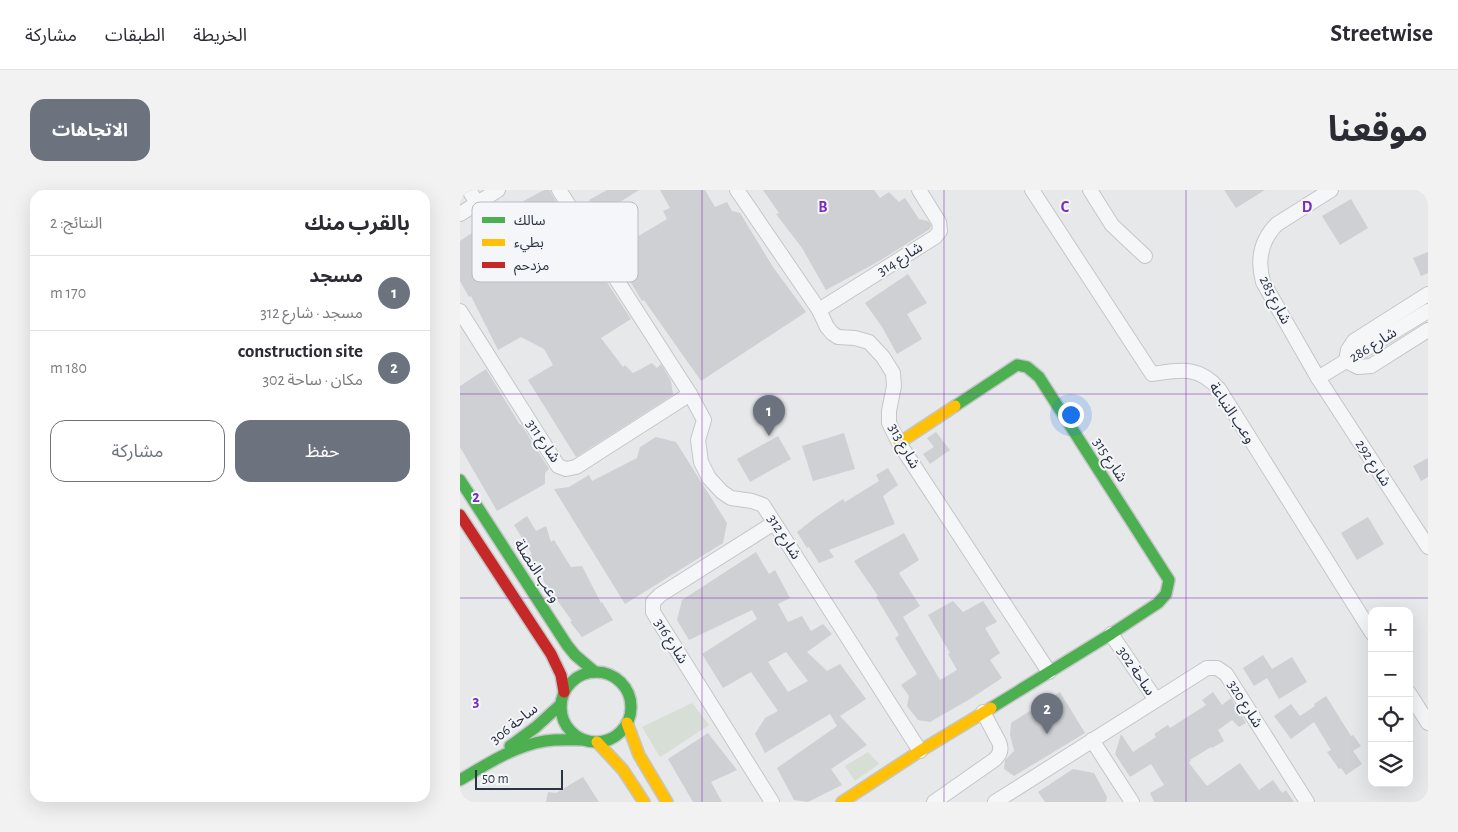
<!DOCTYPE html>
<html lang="ar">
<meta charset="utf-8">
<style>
:root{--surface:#fff;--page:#f2f2f3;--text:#2b2b33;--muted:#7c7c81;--line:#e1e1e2;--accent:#6c737f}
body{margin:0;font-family:"Alegreya Sans","Noto Sans Arabic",sans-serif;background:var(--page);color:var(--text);direction:rtl}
.controls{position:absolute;right:15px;bottom:15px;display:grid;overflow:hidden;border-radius:10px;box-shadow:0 5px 20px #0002}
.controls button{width:45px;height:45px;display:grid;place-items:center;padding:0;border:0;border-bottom:1px solid var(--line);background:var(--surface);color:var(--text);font:25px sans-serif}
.scale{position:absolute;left:15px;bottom:12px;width:88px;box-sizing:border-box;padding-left:5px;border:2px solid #2b3445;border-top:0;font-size:14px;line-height:18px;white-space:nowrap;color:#2b3445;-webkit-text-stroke:4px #f4f6f9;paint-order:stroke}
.you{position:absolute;left:610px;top:224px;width:18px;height:18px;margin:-12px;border:4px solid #fff;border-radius:50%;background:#1a73e8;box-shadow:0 0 0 8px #1a73e833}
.badge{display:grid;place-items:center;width:32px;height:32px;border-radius:50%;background:var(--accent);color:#fff;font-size:16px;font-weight:700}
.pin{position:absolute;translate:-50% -41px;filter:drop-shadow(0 1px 2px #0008)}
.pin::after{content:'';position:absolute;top:26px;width:18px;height:15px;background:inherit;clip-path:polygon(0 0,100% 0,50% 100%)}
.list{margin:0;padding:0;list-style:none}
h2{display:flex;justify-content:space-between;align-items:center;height:65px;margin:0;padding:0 20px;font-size:21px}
h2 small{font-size:16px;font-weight:400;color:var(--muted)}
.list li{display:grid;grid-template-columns:32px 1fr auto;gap:15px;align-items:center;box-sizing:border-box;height:75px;padding:0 20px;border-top:1px solid var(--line)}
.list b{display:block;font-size:19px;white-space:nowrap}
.list p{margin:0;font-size:16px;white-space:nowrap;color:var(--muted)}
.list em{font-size:16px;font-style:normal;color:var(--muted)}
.actions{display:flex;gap:10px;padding:15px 20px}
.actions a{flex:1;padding:11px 0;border:1px solid var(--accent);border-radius:15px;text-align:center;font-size:18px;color:var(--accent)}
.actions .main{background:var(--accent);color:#fff}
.icon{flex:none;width:28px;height:28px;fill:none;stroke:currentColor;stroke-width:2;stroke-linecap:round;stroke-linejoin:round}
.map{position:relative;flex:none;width:968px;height:612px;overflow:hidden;direction:ltr;border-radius:15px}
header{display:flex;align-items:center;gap:30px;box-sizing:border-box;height:70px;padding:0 25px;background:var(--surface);border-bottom:1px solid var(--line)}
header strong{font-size:24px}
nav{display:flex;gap:28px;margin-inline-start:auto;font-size:18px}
.intro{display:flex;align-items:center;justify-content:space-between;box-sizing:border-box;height:120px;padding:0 30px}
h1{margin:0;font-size:35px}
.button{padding:12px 22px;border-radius:15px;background:var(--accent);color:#fff;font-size:18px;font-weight:700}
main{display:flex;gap:30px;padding:0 30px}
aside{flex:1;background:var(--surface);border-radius:15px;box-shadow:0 5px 20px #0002}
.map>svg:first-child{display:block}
.green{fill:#d6ded6}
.building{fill:#ced0d3;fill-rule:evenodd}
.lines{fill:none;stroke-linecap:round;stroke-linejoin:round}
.street-casing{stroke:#c4c6c8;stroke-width:16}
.fast-casing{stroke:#c4c6c8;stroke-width:14}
.slow-casing{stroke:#c4c6c8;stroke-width:14}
.jam-casing{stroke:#c4c6c8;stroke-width:14}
.street{stroke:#f5f6f7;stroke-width:14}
.fast{stroke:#4caf50;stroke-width:11}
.slow{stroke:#ffc107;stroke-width:11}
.jam{stroke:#c62828;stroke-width:11}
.grid{fill:none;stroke:#7b2cbf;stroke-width:1;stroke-opacity:0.55}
.labels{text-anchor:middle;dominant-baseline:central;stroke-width:4;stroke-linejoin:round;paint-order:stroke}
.street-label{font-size:15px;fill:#2b3445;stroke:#f4f6f9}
.key{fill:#f4f6f9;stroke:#b8bcc3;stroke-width:1}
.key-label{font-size:14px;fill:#2b3445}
.grid-label{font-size:16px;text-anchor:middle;font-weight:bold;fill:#7b2cbf;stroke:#f4f6f9;stroke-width:4;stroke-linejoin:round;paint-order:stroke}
</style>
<header>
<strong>Streetwise</strong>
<nav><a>الخريطة</a><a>الطبقات</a><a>مشاركة</a></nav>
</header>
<div class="intro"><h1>موقعنا</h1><a class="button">الاتجاهات</a></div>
<main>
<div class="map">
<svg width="968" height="612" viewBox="0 0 968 612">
<rect width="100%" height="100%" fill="#e6e8ea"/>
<!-- green -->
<g class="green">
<path d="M232 513 249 535 200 567 182 537Z"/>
<path d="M408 562 419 574 395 591 385 576Z"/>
</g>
<!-- building -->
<g class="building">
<path d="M84 0H90L92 5 117 44 116 45 171 129 141 148 163 177 165 175 173 183 192 173 197 178 201 174 211 191 213 205 116 267 68 190 93 175 84 159 61 147 38 160 11 106 9 107 0 91V51L33 29 32 28Z"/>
<path d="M147 0H179L157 14 167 30 142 47 136 37 140 34 129 10Z"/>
<path d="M200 0H245L255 17 267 12 272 21 280 23 313 77 346 122 241 191 184 110 182 111 162 78 175 71 165 54 207 29 203 21 210 18Z"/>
<path d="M303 0H414L420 8 429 2 439 12 445 8 459 29 468 31 471 35 470 39 421 70 366 100 342 58 316 24 319 23Z"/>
<path d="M764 0H805L776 18Z"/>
<path d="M891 9 908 38 880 55 862 26Z"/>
<path d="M968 62V83L961 86 953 68Z"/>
<path d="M448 84 467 113 447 124 462 149 437 164 422 137 405 113Z"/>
<path d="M26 179 60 235 61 234 89 279 85 283V294L37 321 0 257V196Z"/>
<path d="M476 242 490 260 470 274 463 264 474 257 467 248Z"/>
<path d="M384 243 395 279 353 291 342 256Z"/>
<path d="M318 246 331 269 290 292 277 269Z"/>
<path d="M196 247 216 252 267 333 263 353 165 414 94 299 109 297 129 285 132 291 177 268 180 257Z"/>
<path d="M968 268V287L961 291 953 276Z"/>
<path d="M428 278 438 295 423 306 435 334 369 360 374 367 359 373 349 357 347 358 337 342 356 327 383 309 385 312 419 291 416 285Z"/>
<path d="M67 326 76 341 86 336 91 352 94 350 111 377 122 376 141 413 142 412 153 430 122 447 110 432 112 431 84 392 79 371 75 373 69 366 72 364 54 335Z"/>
<path d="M908 327 924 354 897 370 881 343Z"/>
<path d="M444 343 459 370 439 383 460 416 443 427 480 490 497 480 488 464 490 463 468 425 493 411 503 422 523 411 537 432 525 438 540 463 530 470 542 488 510 509 470 532 458 530 447 516 449 506 441 495 457 484 435 448 439 445 416 407 418 406 394 371Z"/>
<path d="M296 362 309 384 315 380 330 408 318 414 328 432 342 426 351 441 363 434 372 444 347 462 367 481 380 474 406 509 380 526 407 555 371 579 382 595 348 612 334 610 317 578 377 536 370 524 305 563 295 544 305 528 318 521 291 482 263 498 242 464 297 429 292 420 229 450 217 430 222 410ZM326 462 348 491 328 502 308 472Z"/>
<path d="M803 465 812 479 832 467 847 492 819 509 807 488 794 496 783 478Z"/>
<path d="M600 502 625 543 554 586 544 579 545 570 554 561 550 545 551 533Z"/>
<path d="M753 502 762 515 771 508 786 533 779 537 772 530 758 540 764 551 752 558 751 557 730 570 731 571 729 573 747 596 780 573 799 600 813 590 822 603 826 600 834 612H694L690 603 704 595 691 574 670 587 655 564 661 544 673 562 696 547 694 544 708 535 710 538 746 515 742 510Z"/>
<path d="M866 506 891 546 893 545 901 556 893 561 902 574 886 585 881 578 879 579 867 562 871 560 854 532 831 549 814 526 831 514 840 526 855 516 854 514Z"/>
<path d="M248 543 277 580 251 592 262 612H233L208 569Z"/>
<path d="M613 579 634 583 647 607 646 612H585L578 602Z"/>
<path d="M123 587 139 612H86L88 602 96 603Z"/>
</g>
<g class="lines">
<defs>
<g id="street">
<path d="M9 0 17 13"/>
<path d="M99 0 230 204 244 230 238 250 241 272 249 288 262 302 271 308 292 311 303 315 460 561"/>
<path d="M277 0 359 120 367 137 372 143 378 147 395 148 409 152 423 167 433 183 434 196 429 221V233L439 253 589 482"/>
<path d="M572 0 692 184C720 180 738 175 759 199L912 443"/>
<path d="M630 0 652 35 685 66"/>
<path d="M871 0 817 34C801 50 797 70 803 92L858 188 968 357"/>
<path d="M0 24 38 0"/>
<path d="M968 104 894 151 888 160 886 171 898 177 911 176 968 140"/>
<path d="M359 120 475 47 480 41 479 32 459 0"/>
<path d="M0 121 98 276 106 279 116 277 230 204"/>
<path d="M858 188 968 121"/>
<path d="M651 444 696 510"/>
<path d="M949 503 968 533"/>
<path d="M632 550 672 612"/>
<path d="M312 612 193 422V412L200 405 314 333"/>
<path d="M474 612 534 570C540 565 542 559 539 552L523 522"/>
<path d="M535 612 747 478H757L766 484 847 612"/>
</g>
<g id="fast">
<path d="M495 216 557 175 567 177 579 187 709 390 706 404 698 413 651 444 531 518"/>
<path d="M0 290 107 455 115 465 135 482"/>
<circle cx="136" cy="517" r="35"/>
<path d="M50 556 76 537 100 515"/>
<path d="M0 590C27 574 54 556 85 551 98 549 111 550 124 550"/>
</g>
<g id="slow">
<path d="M439 253 495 216"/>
<path d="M167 533 179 565 207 612"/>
<path d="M137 552 163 580 184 612"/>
<path d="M382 612 460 561 531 518"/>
</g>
<path id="jam" d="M0 325 91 464 101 485 104 502"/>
</defs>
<!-- street casing -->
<use href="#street" class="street-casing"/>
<!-- fast casing -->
<use href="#fast" class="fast-casing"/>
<!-- slow casing -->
<use href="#slow" class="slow-casing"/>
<!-- jam casing -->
<use href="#jam" class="jam-casing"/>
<!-- street -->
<use href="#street" class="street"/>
<!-- fast -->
<use href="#fast" class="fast"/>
<!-- slow -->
<use href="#slow" class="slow"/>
<!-- jam -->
<use href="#jam" class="jam"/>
</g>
<!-- grid -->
<path class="grid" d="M242 0V612M484 0V612M726 0V612M0 204H968M0 408H968"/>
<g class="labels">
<!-- street labels -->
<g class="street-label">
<text transform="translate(440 69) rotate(-32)">شارع 314</text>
<text transform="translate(815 110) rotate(63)">شارع 285</text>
<text transform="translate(913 155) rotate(-32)">شارع 286</text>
<text transform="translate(772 223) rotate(56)">وعب النباعة</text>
<text transform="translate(83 251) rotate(56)">شارع 311</text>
<text transform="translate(444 256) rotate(61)">شارع 313</text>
<text transform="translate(650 270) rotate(57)">شارع 315</text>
<text transform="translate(913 273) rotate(57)">شارع 292</text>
<text transform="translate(324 347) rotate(58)">شارع 312</text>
<text transform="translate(77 381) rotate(57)">وعب النصلة</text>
<text transform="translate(211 451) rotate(58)">شارع 316</text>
<text transform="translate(676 481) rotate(56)">ساحة 302</text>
<text transform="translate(785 514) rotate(58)">شارع 320</text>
<text transform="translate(54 534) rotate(-38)">ساحة 306</text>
</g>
</g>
<!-- legend -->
<rect x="12" y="12" width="166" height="80" rx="8" class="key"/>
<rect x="22" y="27" width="23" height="6" fill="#4caf50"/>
<rect x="22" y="49" width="23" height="7" fill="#ffc107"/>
<rect x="22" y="72" width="23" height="6" fill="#c62828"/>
<g class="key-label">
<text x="54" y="35">سالك</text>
<text x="54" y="57">بطيء</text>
<text x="54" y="80">مزدحم</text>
</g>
<g class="grid-label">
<text x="363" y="22">B</text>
<text x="605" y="22">C</text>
<text x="847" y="22">D</text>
<text x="16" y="312">2</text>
<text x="16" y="516">3</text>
</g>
</svg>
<div class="controls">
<button>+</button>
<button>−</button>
<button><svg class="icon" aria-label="locate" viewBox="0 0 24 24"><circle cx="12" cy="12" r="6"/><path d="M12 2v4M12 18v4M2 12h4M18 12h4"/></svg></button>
<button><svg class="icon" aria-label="layers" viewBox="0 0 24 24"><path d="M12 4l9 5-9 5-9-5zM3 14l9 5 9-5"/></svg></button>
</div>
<div class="scale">50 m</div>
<div class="you"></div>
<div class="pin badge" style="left:309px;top:246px">1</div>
<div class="pin badge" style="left:587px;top:544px">2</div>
</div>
<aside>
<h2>بالقرب منك<small>النتائج: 2</small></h2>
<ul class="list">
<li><span class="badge">1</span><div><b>مسجد</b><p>مسجد · شارع 312</p></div><em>170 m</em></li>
<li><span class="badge">2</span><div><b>construction site</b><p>مكان · ساحة 302</p></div><em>180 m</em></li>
</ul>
<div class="actions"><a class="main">حفظ</a><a>مشاركة</a></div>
</aside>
</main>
